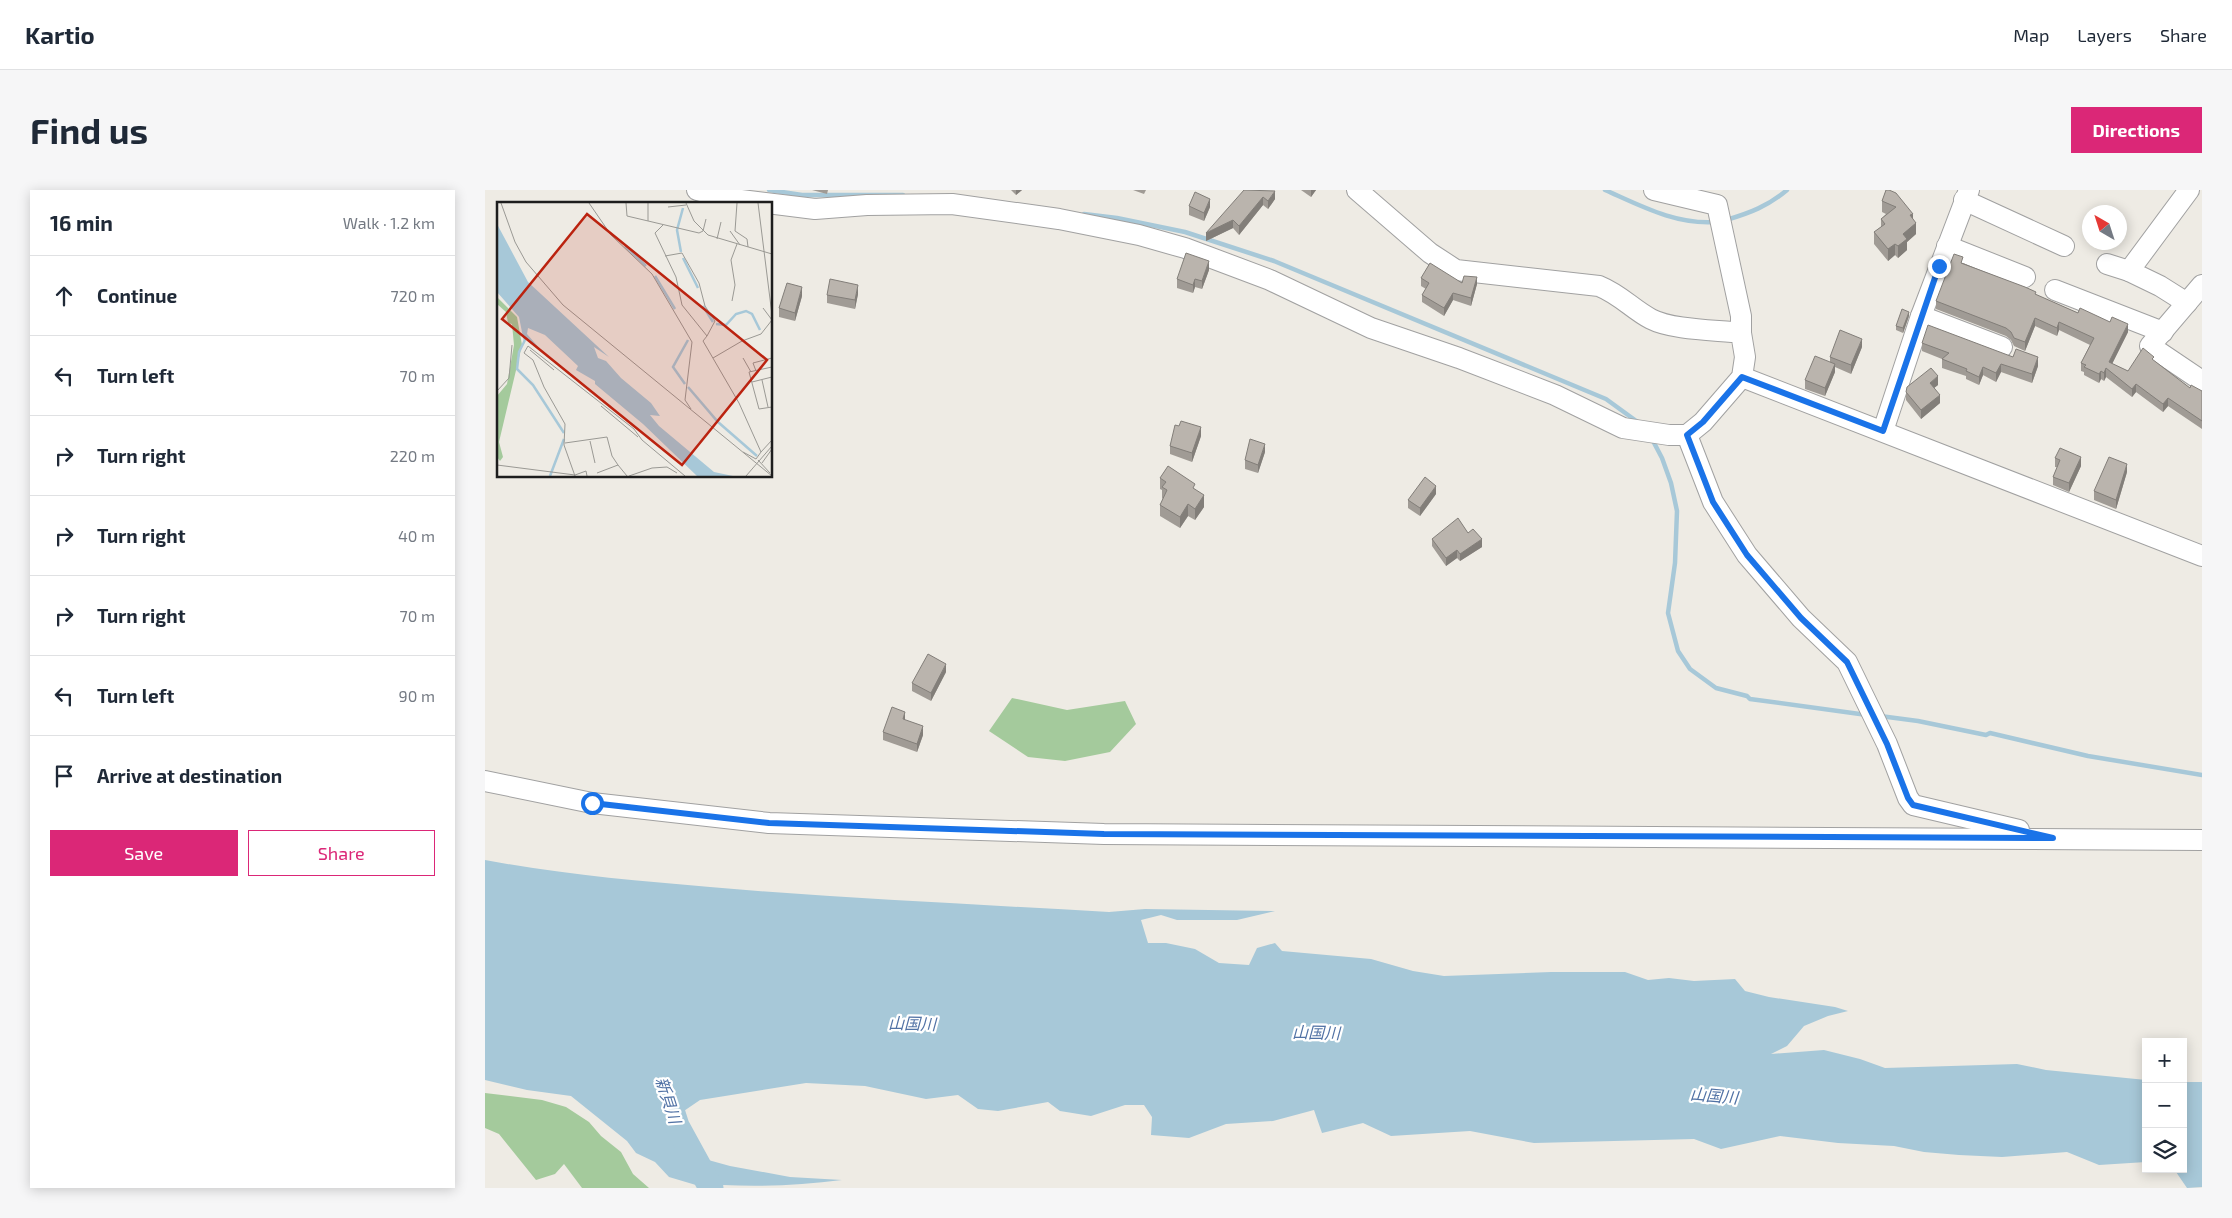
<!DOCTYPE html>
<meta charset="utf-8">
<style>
:root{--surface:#fff;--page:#f6f6f7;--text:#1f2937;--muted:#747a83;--line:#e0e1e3;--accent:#db2777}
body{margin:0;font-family:"Exo 2","Noto Sans JP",sans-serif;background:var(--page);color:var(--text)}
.controls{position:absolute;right:15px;bottom:15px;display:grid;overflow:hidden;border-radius:0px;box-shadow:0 2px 12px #0003}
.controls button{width:45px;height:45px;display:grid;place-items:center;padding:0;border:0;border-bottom:1px solid var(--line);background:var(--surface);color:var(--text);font:25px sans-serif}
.compass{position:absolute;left:1597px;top:15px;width:45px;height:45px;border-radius:50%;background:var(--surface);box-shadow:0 2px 12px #0003;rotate:321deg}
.stop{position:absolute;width:15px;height:15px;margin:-11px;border:4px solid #1a73e8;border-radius:50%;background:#fff}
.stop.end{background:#1a73e8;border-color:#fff;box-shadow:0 1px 5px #0008}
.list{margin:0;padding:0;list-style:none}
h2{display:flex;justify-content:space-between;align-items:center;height:65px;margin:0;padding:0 20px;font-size:21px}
h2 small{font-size:16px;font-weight:400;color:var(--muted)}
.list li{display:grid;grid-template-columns:32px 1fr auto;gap:15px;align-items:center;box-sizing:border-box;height:80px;padding:0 20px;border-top:1px solid var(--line)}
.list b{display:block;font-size:19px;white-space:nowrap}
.list em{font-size:16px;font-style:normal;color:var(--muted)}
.actions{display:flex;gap:10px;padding:15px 20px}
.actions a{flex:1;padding:11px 0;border:1px solid var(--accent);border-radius:0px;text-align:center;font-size:18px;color:var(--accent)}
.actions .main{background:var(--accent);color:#fff}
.icon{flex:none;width:28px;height:28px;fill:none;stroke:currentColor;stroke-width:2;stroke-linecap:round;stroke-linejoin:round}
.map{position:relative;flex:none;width:1717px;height:998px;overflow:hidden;border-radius:0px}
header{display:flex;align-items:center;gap:30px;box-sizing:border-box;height:70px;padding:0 25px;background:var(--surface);border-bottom:1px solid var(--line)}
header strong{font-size:24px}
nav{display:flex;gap:28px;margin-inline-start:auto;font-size:18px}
.intro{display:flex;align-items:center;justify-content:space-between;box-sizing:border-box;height:120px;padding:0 30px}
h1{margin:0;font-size:35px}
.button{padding:12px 22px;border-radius:0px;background:var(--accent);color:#fff;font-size:18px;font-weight:700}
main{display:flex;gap:30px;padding:0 30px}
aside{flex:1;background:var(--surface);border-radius:0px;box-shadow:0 2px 12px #0003}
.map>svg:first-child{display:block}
.forest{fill:#a4ca9c}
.water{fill:#a7c8d8}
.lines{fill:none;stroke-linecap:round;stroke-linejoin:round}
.stream{stroke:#a7c8d8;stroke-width:4.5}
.river{stroke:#a7c8d8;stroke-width:25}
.minor-casing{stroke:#a1a1a1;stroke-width:22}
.minor{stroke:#fff;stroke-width:20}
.wall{fill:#a09b95}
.shaded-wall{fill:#827e79}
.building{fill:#bab4ad;stroke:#827e79}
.route{stroke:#1a73e8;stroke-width:6}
.labels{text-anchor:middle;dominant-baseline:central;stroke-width:4.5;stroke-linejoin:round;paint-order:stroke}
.water-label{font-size:16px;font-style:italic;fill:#5172a5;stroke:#fff}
.inset-river{fill:none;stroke:#a7c8d8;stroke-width:2.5}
.inset-road{fill:none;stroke:#9a9994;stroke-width:1}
.view{fill:#bb2310;fill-opacity:0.15;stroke:#bb2310;stroke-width:2.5}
.inset-edge{fill:none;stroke:#1d1d1d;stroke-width:2.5}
</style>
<header>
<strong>Kartio</strong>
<nav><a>Map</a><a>Layers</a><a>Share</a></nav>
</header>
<div class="intro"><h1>Find us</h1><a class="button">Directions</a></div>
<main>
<aside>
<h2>16 min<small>Walk · 1.2 km</small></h2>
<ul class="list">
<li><svg class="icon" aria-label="ahead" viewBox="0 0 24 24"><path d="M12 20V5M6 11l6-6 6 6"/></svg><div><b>Continue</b></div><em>720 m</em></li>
<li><svg class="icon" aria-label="left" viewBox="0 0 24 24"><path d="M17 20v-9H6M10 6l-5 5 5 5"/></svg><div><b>Turn left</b></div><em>70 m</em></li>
<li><svg class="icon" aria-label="right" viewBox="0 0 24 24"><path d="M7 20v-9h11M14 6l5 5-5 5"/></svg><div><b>Turn right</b></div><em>220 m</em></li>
<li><svg class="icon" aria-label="right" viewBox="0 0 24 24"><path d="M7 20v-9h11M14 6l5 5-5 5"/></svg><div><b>Turn right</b></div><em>40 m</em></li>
<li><svg class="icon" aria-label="right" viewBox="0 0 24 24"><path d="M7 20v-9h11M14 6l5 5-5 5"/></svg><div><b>Turn right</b></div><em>70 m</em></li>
<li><svg class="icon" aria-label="left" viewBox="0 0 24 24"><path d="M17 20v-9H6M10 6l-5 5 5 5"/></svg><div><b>Turn left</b></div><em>90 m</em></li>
<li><svg class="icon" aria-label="arrive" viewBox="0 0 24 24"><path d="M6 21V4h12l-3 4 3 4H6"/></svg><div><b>Arrive at destination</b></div></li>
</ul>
<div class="actions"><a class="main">Save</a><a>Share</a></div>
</aside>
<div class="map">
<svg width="1717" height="998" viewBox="0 0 1717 998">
<rect width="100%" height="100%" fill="#eeebe4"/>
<!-- forest -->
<g class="forest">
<path d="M527 508 582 520 640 511 651 534 625 562 580 571 543 567 504 541Z"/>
<path d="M0 903 57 910 81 917 104 932 116 946 136 962 148 984 164 998H97L79 974 70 984 51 990 14 944 0 938Z"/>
</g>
<!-- water -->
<g class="water">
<path d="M0 670C74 684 150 691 225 697 358 709 491 714 624 722L660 719 790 721 752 730H692L676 725 656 730 663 753H681L710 759 734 773 764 775 772 758 790 753 797 761 886 769 928 781 959 786 1066 782H1140L1163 790 1184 788 1209 791 1250 789 1260 801 1284 807 1350 817 1363 821 1343 826 1319 836 1302 856 1286 864 1339 860 1375 869 1400 878 1532 874 1561 880 1661 890V972L1614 975 1582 962 1517 967 1474 965 1439 962 1409 956 1353 953 1295 946 1236 959 1209 949 1049 953 985 941 906 946 878 933 837 943 829 920 788 931 741 934 704 948 666 945 667 927 659 915H640L606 926 575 921 563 912 513 921 493 919 473 905 441 909 380 896 321 893 215 910 193 925 186 939 215 956 194 960 216 968 245 976 305 987 357 990C317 995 278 997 238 995V998H221L184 987 170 972 151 963 142 951 86 906 42 900 0 890Z"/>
<path d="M1698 892H1717V997L1702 998 1689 979H1698Z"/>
</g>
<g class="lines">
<!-- stream -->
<g class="stream">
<path d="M284 0 317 5H418"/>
<path d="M1120 0C1156 16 1191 35 1231 32"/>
<path d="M599 24 632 28 700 42 789 71 1121 209 1154 233"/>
<path d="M1241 30C1265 23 1283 16 1302 0"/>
<path d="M1167 249 1177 268 1186 293 1192 321 1190 373 1183 423 1193 461 1205 479 1231 498 1262 506 1265 509 1382 525"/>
<path d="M1395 526 1433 531 1501 545 1505 543 1603 566 1717 585"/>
</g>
<!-- river -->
<path class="river" d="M180 898 192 936 226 998"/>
<defs>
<g id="minor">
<path d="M212 0 240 8 330 19 382 15 467 14 574 29 654 45 700 58 785 90 886 138 974 168 1070 205 1138 238 1184 245H1202L1218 232 1257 187 1260 167 1256 143C1231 140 1187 140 1166 129 1147 119 1136 105 1114 96L971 80 945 63 872 0"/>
<path d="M1169 0 1232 15 1256 126V143"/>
<path d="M1479 10 1579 56"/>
<path d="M1462 56 1540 87"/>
<path d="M1622 74 1644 81"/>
<path d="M1717 95 1665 156 1717 191"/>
<path d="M1570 100 1678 142"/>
<path d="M1702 113 1675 96 1644 81 1704 0"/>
<path d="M1436 126 1517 157"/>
<path d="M1257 187 1717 366"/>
<path d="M1398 241 1436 126 1484 0"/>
<path d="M1202 245 1228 312 1262 365 1316 428 1362 472 1402 554 1423 608 1428 615 1534 640"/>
<path d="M0 591 107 613 284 633 619 644 1717 650"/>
</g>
</defs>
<!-- minor casing -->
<use href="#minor" class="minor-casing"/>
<!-- minor -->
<use href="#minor" class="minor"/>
</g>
<!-- wall -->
<g class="wall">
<path d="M327 0H343L342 4Z"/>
<path d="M526 0H537L531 5Z"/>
<path d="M648 0H661L659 4Z"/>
<path d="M759 0 790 9 783 19 778 15 754 45 748 38 721 51Z"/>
<path d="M816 0H831L826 7Z"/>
<path d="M1401 0 1428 29 1431 44 1422 52V60L1413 68 1410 65 1403 71 1389 54V42L1396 37V29L1401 24 1397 22V11Z"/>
<path d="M704 16 725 17 719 31 704 25Z"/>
<path d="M1478 73 1593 123 1643 142 1627 174 1643 181 1669 171 1705 198 1717 201V239L1683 216 1678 222 1651 202 1647 207 1621 187 1619 191 1616 189 1614 193 1599 185V182L1596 181V173L1605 155 1574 140 1572 146 1550 136 1540 161 1529 156 1526 150 1521 146 1451 119V111Z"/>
<path d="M724 80 717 99 710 97 708 103 692 98V89Z"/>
<path d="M936 88 992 94 986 116 968 110 959 126 937 112V105L941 99 936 96Z"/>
<path d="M373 104 370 119 342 113V105Z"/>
<path d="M317 106 310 131 294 127V118Z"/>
<path d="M1424 126 1418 143 1411 140V136Z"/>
<path d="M1437 153 1528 167 1553 176 1547 193 1516 182 1511 192 1498 185 1494 195 1481 189V186L1457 178V169L1437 161Z"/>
<path d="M1377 157 1366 184 1350 177V182L1340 206 1320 199V190L1345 172V167Z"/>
<path d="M1453 195 1449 198 1455 213 1436 229 1421 210V202Z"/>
<path d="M694 236 716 246 707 272 685 264V256Z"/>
<path d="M780 262 773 283 760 279V270Z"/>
<path d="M1570 268 1596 276 1584 302 1568 295V287L1572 277H1570Z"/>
<path d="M1642 282 1631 319 1609 310V301Z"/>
<path d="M675 288 710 299 719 317 710 330 703 326 695 338 675 326V315L678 309 677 308V300L675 299Z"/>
<path d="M951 304 935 326 923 318V310Z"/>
<path d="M983 343 997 357 975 371 972 368 961 376 947 356V349Z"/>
<path d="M461 482 446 511 427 501V493Z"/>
<path d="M420 530 438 545 432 562 398 550V542Z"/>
</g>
<!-- shaded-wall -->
<g class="shaded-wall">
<path d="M531 0H537L531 5Z"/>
<path d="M826 0H831L826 7Z"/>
<path d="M790 1V9L783 19V11Z"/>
<path d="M778 7V15L754 45V36Z"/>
<path d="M725 9V17L719 31V23Z"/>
<path d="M1428 24V35L1431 33V44L1422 52V60L1413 68V56L1425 25Z"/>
<path d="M748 30V38L721 51V43Z"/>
<path d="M1410 54V65L1403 71V59Z"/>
<path d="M724 71V80L717 99V91Z"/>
<path d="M992 87V94L986 116V108Z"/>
<path d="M710 89V97L708 103V95Z"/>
<path d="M373 95V104L370 119V110Z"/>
<path d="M317 97V106L310 131V123Z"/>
<path d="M968 103V110L959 126V118Z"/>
<path d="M1424 122V126L1418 143V138Z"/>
<path d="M1550 128V136L1540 161V152Z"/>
<path d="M1574 132V140L1572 146V138Z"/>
<path d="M1643 134V142L1624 180V172Z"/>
<path d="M1377 149V157L1366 184V175Z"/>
<path d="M1553 167V176L1547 193V184Z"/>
<path d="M1350 174V182L1340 206V198Z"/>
<path d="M1516 174V182L1511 192V183Z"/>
<path d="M1498 177V185L1494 195V187Z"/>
<path d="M1621 178V187L1619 191V183Z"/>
<path d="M1616 181V189L1614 193V184Z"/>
<path d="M1453 186V195L1445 201V193Z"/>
<path d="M1651 194V202L1647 207V199Z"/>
<path d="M1455 205V213L1436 229V220Z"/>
<path d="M1683 208V216L1678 222V214Z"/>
<path d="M716 237V246L707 272V263Z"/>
<path d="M780 254V262L773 283V275Z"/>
<path d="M1596 267V276L1584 302V293Z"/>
<path d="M1642 274V282L1631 319V310Z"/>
<path d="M951 296V304L935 326V318Z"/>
<path d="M719 305V317L710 330V319Z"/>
<path d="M703 314V326L695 338V327Z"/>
<path d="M997 349V357L975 371V364Z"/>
<path d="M972 360V368L961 376V368Z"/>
<path d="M461 474V482L446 511V503Z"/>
<path d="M420 522V530L418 529Z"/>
<path d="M438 536V545L432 562V554Z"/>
</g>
<!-- building -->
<g class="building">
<path d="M759 0 790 1 783 11 778 7 754 36 748 30 721 43Z"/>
<path d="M1401 0H1404L1411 3 1428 24 1425 25 1431 33 1418 44 1422 49 1413 56 1410 54 1403 59 1389 42 1400 34 1396 29 1411 17 1397 11Z"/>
<path d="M710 2 725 9 719 23 704 16Z"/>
<path d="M701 63 724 71 717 91 710 89 708 95 692 89Z"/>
<path d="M1469 64 1478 67 1476 73 1540 97 1551 102 1550 104 1593 123 1595 118 1625 132 1627 127 1643 134 1624 172 1643 181 1658 158 1669 167 1667 169 1705 198 1706 195 1717 201V231L1683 208 1678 214 1651 194 1647 199 1621 178 1619 183 1616 181 1614 184 1599 177 1601 175 1596 173 1609 148 1574 132 1572 138 1550 128 1540 152 1529 148 1526 142 1521 138 1451 111Z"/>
<path d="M945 73 977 93 979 86 992 87 986 108 968 103 959 118 937 105 944 93 936 88Z"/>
<path d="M345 89 373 95 370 110 342 105Z"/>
<path d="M302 93 317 97 310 123 294 118Z"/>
<path d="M1417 119 1424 122 1418 138 1411 136Z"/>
<path d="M1443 135 1528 167 1531 159 1553 167 1547 184 1516 174 1511 183 1498 177 1494 187 1481 181 1482 179 1457 169 1464 163 1437 153Z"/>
<path d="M1355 140 1377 149 1366 175 1345 167Z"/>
<path d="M1330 166 1350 174 1340 198 1320 190Z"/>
<path d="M1446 178 1453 186 1445 193 1455 205 1436 220 1421 202 1422 197Z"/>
<path d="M696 231 716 237 707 263 685 256 690 235 694 236Z"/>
<path d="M765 249 780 254 773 275 760 270Z"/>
<path d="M1575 258 1596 267 1584 293 1568 287 1575 270 1570 268Z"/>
<path d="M1624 267 1642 274 1631 310 1609 301Z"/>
<path d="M683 276 710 294 708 298 719 305 710 319 703 314 695 327 675 315 682 300 677 297 681 292 675 288Z"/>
<path d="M940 287 951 296 935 318 923 310Z"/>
<path d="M973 328 983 343 988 339 997 349 975 364 972 360 961 368 947 349Z"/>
<path d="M443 464 461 474 446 503 427 493Z"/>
<path d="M407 517 420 522 418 529 438 536 432 554 398 542Z"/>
</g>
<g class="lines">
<!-- route -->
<path class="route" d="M107 613 284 633 619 644 1568 648 1428 615 1423 608 1402 554 1362 472 1316 428 1262 365 1228 312 1202 245 1218 232 1257 187 1398 241 1454 76"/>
</g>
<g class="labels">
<!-- water labels -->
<g class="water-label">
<text transform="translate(427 833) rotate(1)">山国川</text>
<text transform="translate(831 842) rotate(1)">山国川</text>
<text transform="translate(1229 905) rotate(5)">山国川</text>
<text transform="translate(184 910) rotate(72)">新貝川</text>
</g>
</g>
<!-- overview -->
<g transform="translate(12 12)">
<rect width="275" height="275" fill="#eeebe4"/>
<path d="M0 95 20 115 25 143 2 240 6 255 3 259 0 255V194L10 182 17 143 15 122 11 121 9 110 0 102Z" fill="#a4ca9c"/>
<path d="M0 22 31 80 112 155 97 145 101 156 109 159 124 176 154 201 163 214 153 213 162 224 217 270 236 274H200L146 222 98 182V179L79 168 81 164 48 133 31 126 30 132 43 147 30 137 27 140 22 115 0 90Z" fill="#a7c8d8"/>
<path class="inset-river" d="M128 44 149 64M184 50 180 28 186 6M186 56 201 86M158 74 178 107M206 104 216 120M219 122 229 123 239 112 249 109 255 112 263 128M28 138 22 150 20 167 36 183 67 231M188 182 176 165 191 138M191 185 221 220 260 254M53 274 67 237"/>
<path class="inset-road" d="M4 1 18 40 29 60 66 103 275 274M92 1 114 33 155 72 195 140M129 1 130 14 202 31 206 29 209 17M189 1 197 19 211 33 275 52M240 1 238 29 250 37 251 45M261 1 275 113M171 5 189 3M151 19V1M166 23 158 31 179 75 185 103 210 134 206 139M233 29 243 43M220 37 224 20M168 54 185 51 202 81 208 104 218 119 210 134M235 99 238 83 234 58 240 42M206 139 242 201 264 250 275 238M33 148 57 168M216 156 245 139 264 132 275 118 266 106M246 156 254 170M275 165 252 170 262 207 275 205M259 169 256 161 275 156M265 178 271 205M255 180 275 175M0 189 12 176 15 143M104 204 141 235M194 207 188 198 195 140M93 239 98 261M68 241 110 235 115 254 121 263M246 250 259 257 264 250M261 258 273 271M265 261 275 247M0 263 78 273 89 269 90 274M100 271 121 263 130 274M78 274 67 243 68 222 47 185 36 158 27 151 31 144 137 227 145 238 188 274M132 274 155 266 170 265 180 271M249 274 275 244"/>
<path class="view" d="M90 12 270 158 185 263 5 117Z"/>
<rect width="275" height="275" class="inset-edge"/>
</g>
</svg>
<div class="controls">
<button>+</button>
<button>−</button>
<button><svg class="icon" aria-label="layers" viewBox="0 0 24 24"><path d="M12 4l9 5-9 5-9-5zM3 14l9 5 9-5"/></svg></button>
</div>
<svg class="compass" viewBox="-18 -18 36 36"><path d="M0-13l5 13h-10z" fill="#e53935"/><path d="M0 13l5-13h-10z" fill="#747a83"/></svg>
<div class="stop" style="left:107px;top:613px"></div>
<div class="stop end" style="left:1454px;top:76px"></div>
</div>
</main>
